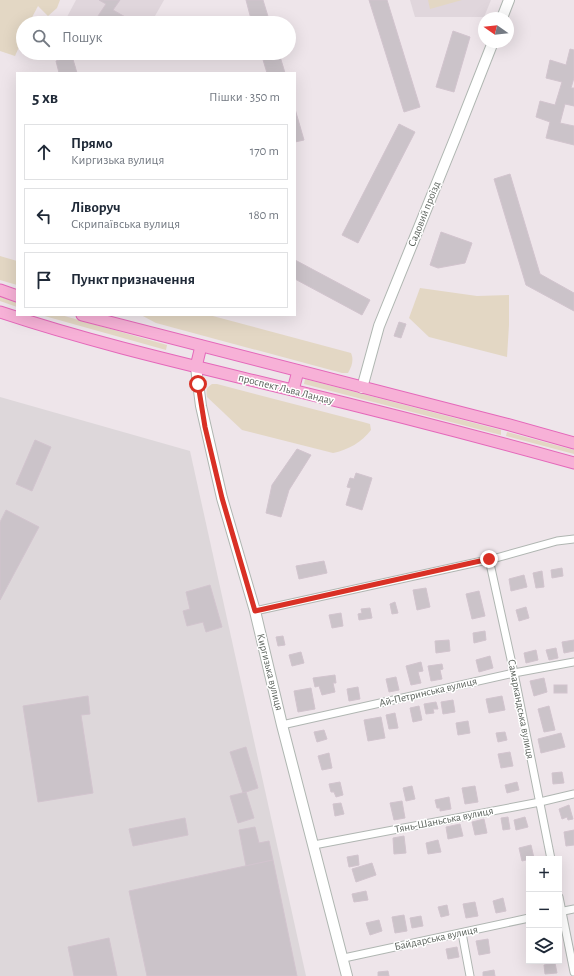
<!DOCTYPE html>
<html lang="uk">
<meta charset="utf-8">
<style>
:root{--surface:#fff;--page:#f6f6f7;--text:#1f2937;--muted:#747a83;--line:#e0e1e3}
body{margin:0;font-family:"Alegreya Sans",sans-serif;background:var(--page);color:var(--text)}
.controls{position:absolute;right:12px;bottom:12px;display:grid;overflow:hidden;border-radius:0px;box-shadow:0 4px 16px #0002}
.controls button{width:36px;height:36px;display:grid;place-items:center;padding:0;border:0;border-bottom:1px solid var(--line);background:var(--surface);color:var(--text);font:20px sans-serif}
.compass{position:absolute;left:478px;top:12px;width:36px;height:36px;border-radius:50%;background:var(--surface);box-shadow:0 4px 16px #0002;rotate:284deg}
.stop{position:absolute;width:12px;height:12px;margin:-9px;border:3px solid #d93025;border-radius:50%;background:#fff}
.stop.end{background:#d93025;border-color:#fff;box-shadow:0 1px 4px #0008}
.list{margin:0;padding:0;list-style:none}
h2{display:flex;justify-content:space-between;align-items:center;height:52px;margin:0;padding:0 16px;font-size:17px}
h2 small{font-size:13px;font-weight:400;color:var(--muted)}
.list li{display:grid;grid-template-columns:26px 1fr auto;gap:12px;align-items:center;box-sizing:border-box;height:56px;margin:0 8px 8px;padding:0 8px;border:1px solid var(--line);border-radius:0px}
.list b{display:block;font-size:15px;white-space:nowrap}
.list p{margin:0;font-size:13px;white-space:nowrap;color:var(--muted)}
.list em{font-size:13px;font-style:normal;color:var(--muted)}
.icon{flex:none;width:22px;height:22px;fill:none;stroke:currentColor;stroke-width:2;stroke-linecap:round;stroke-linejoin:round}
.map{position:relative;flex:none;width:574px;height:976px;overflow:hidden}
.search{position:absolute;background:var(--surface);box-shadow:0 4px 16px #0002;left:16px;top:16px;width:280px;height:44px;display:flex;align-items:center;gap:10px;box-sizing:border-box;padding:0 14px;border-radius:22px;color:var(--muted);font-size:15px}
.panel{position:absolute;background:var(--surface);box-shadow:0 4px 16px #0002;left:16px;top:72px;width:280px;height:244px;border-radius:0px}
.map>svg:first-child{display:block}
.industrial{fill:#ddd7da}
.education{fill:#e0d6dc}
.green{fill:#e3d7c4}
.building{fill:#cbc3c9;stroke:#d2c4ce}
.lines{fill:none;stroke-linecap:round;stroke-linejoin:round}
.street-casing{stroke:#b0b6b2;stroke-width:9}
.secondary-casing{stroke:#afb6b1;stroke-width:12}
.primary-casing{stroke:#e468ba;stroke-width:13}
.street{stroke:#fff;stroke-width:7}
.secondary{stroke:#fff;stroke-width:10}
.primary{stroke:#f7b1d7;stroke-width:11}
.route{stroke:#d93025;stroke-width:5}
.labels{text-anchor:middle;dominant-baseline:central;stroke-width:3;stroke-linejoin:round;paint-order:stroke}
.street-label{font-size:11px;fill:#5d645e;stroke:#fff}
</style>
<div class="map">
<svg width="574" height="976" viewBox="0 0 574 976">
<rect width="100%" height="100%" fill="#eee5ea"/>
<!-- industrial -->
<path class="industrial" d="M0 397 190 451 306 976H0Z"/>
<!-- education -->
<g class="education">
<path d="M76 0H164L151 23H79L67 17Z"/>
<path d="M410 0H491L484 17H415Z"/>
</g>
<!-- green -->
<g class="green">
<path d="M0 0H60L57 8 48 16 38 6 29 23H23V38L15 56 0 51Z"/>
<path d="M428 0H462L430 9Z"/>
<path d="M0 256 17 261V285L0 280Z"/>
<path d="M420 288 477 296 509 295V325L507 357 429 337 409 318Z"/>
<path d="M0 296 17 302V307L0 301Z"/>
<path d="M41 315H61L167 345 166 350Z"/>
<path d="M141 315H209L351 353C354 360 352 366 348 373H342L156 323Z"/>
<path d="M305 379 501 430V435L304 384Z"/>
<path d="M212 384H217L363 422 370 424 371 430C362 442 348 450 333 453L242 430 207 397C206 390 206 388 212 384Z"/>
<path d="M507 432 574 450V454L506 436Z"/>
</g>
<!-- building -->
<g class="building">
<path d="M99 0H120L113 10 127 18 124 23H102L96 19 106 4Z"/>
<path d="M246 0H263L270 23H252Z"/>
<path d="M369 0H387L420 107 404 112Z"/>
<path d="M453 31 470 37 454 92 436 87Z"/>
<path d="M570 49 574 50V78L571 88H574V106L565 104 560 123 574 126V145L546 138 550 122 536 117 540 101 555 105 562 82 546 78 550 60 566 65Z"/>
<path d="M261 53H279L285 73H267Z"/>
<path d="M72 56 77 73H59L56 61Z"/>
<path d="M295 109 304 140 295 142Z"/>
<path d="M399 124 415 132 358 243 342 235Z"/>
<path d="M510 174 540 274 574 293V311L526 285 494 179Z"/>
<path d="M441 232 472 243 465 263 438 268 430 265Z"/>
<path d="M295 260 370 300 362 315 295 279Z"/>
<path d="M399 322 406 324 401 338 394 336Z"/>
<path d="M35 440 51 447 32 491 16 484Z"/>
<path d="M297 449 311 455 289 490 281 517 266 513 272 485Z"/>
<path d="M356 473 372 478 362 510 346 505 351 488 347 487 350 478 354 479Z"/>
<path d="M6 510 39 527 0 600V522Z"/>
<path d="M324 561 327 573 299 579 296 566Z"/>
<path d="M562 568 563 576 552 578 551 570Z"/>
<path d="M542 571 544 587 536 588 533 573Z"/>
<path d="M524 575 527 587 511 591 509 579Z"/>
<path d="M210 585 222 627 206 632 203 622 187 626 183 611 190 609 186 592Z"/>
<path d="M426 588 430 607 417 610 413 590Z"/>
<path d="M479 591 485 616 472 619 466 594Z"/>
<path d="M395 602 398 613 392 614 390 604Z"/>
<path d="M526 607 529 618 519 621 516 610Z"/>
<path d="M370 608 372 618 359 620 358 614 362 613 361 609Z"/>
<path d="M341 613 343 626 332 628 329 615Z"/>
<path d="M485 631 486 640 474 643 473 633Z"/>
<path d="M283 636 285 645 278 646 276 637Z"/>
<path d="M449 640 450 651 436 653 435 641Z"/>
<path d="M574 640V651L564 653 562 642Z"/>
<path d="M556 648 558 658 549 660 546 650Z"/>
<path d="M536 650 538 660 526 663 524 653Z"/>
<path d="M301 652 304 663 292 666 289 655Z"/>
<path d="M490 656 493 668 479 672 476 660Z"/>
<path d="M421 662 423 671 418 672 421 683 411 685 406 666Z"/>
<path d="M442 664 443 669 440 670 442 679 431 681 428 666Z"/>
<path d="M335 675 336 683H333L335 692 322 695 319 686 315 687 313 678Z"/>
<path d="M396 677 399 690 389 692 386 679Z"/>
<path d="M544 678 547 692 534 696 530 681Z"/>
<rect x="554" y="685" width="13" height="8"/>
<path d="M358 687 360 699 349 701 347 689Z"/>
<path d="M311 688 315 709 298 712 294 691Z"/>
<path d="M88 696 90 714 81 715 93 793 38 802 23 706Z"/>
<path d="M502 696 505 710 489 713 486 699Z"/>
<path d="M453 700 455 712 443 714 441 702Z"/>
<path d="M436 702 438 709H433L434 713 426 714 424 704Z"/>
<path d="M419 706 422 720 413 722 410 708Z"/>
<path d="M549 706 555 730 544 732 538 709Z"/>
<path d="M395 713 398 728 389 729 386 715Z"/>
<path d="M381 717 385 738 368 741 364 720Z"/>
<path d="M468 721 470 733 458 735 456 723Z"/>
<path d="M324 730 327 739 317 742 314 732Z"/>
<path d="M505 732 507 740 498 742 496 733Z"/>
<path d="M561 733 565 747 541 753 538 739Z"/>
<path d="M246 747 258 788 243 793 230 752Z"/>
<path d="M510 752 513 766 501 768 498 754Z"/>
<path d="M329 753 332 768 322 770 318 756Z"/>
<path d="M562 772 564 783 553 784 552 773Z"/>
<path d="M340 782 343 795 336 797 334 792H331L329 784Z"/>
<path d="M517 782 519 790 507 793 505 785Z"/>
<path d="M412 786 415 799 406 801 403 788Z"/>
<path d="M475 786 478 802 465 804 462 788Z"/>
<path d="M246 792 254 818 238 823 230 796Z"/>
<path d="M449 797 451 809 440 811V808H437L435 800Z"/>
<path d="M402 801 405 818 394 820 390 803Z"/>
<path d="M341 803 344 814 335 816 333 804Z"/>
<path d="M569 805 573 819 568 820 567 817 562 819 559 809Z"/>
<path d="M508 817 510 829 503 830 501 818Z"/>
<path d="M525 817 528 827 516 830 514 820Z"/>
<path d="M185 818 188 835 133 846 129 829Z"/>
<path d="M484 819 487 833 475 835 472 822Z"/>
<path d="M460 824 463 836 448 839 446 827Z"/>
<path d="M255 827 259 843 269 841 273 860 246 866 239 830Z"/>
<path d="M574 830V845L566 846 564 832Z"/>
<path d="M404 836 406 853 394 854 393 838Z"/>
<path d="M438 840 441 852 428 854 426 843Z"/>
<path d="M531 845 534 858 522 861 519 848Z"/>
<path d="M358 855 359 865 349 867 347 857Z"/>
<path d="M273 860 297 976H147L129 891Z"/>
<path d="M372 863 376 875 356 882 352 869Z"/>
<path d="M366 891 368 900 354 902 352 894Z"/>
<path d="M503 898 506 911 496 913 493 901Z"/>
<path d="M475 902 478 916 466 918 463 904Z"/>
<path d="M447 905 449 915 441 917 438 907Z"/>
<path d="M404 915 407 931 395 933 392 917Z"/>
<path d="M421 916 423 926 412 928 410 918Z"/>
<path d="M379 920 382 931 370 935 366 923Z"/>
<path d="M109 938 117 976H74L68 947Z"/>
<path d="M488 939 490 953 479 955 476 941Z"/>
<path d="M457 947 459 957 448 959 446 949Z"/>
<path d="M555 963 557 973 545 974 544 965Z"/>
<path d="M494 970 495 976H483V972Z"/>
<path d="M388 971 389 976H378V972Z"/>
</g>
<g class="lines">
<defs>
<g id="street">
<path d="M489 559 514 673 551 859"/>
<path d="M255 611 496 558 557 541 574 539"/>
<path d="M282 725 514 673 574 662"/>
<path d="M314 845 540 802 574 794"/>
<path d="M559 897 574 972"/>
<path d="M559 912 574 909"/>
<path d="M462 933 470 976"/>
<path d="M344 958 529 918"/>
</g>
<g id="secondary">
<path d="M502 18 509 0"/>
<path d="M196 367 201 406 222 498 255 611 282 725 347 976"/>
<path d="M362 388 379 326 456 136 493 42"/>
</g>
<g id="primary">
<path d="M0 290 17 296"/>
<path d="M0 312C96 344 194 366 292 390 387 413 480 437 574 463"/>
<path d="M82 315 506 424 574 443"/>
<path d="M196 367 201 346"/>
<path d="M293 390 298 371"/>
</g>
</defs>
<!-- street casing -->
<use href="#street" class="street-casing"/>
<!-- secondary casing -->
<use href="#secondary" class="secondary-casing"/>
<!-- primary casing -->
<use href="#primary" class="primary-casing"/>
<!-- street -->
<use href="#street" class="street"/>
<!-- secondary -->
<use href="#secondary" class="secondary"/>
<!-- primary -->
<use href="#primary" class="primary"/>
</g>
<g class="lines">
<!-- route -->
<path class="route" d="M198 384 205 427 222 498 255 611 489 559"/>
</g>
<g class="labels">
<!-- street labels -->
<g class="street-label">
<text transform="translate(424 214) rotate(-68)">Садовий проїзд</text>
<text transform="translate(286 389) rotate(14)">проспект Льва Ландау</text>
<text transform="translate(270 672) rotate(76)">Киргизька вулиця</text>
<text transform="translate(428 692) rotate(-13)">Ай-Петринська вулиця</text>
<text transform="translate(521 709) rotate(79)">Самаркандська вулиця</text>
<text transform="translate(444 820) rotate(-11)">Тянь-Шаньська вулиця</text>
<text transform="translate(436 938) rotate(-12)">Байдарська вулиця</text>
</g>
</g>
</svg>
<div class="controls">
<button>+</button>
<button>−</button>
<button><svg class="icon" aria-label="layers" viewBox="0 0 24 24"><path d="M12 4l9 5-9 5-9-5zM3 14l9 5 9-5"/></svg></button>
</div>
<svg class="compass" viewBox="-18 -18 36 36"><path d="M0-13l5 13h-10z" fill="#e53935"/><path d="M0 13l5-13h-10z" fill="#747a83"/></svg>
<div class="stop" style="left:198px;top:384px"></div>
<div class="stop end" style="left:489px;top:559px"></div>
<div class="search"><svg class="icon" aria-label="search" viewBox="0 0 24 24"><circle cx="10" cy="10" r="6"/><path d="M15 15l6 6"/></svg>Пошук</div>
<section class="panel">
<h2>5 хв<small>Пішки · 350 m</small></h2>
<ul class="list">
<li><svg class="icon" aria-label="ahead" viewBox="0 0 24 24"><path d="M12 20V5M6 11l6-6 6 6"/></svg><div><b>Прямо</b><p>Киргизька вулиця</p></div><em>170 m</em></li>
<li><svg class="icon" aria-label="left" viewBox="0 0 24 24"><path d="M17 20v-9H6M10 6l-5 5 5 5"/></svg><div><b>Ліворуч</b><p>Скрипаївська вулиця</p></div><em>180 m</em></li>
<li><svg class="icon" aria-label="arrive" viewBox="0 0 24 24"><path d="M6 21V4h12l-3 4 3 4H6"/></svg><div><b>Пункт призначення</b></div></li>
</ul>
</section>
</div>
